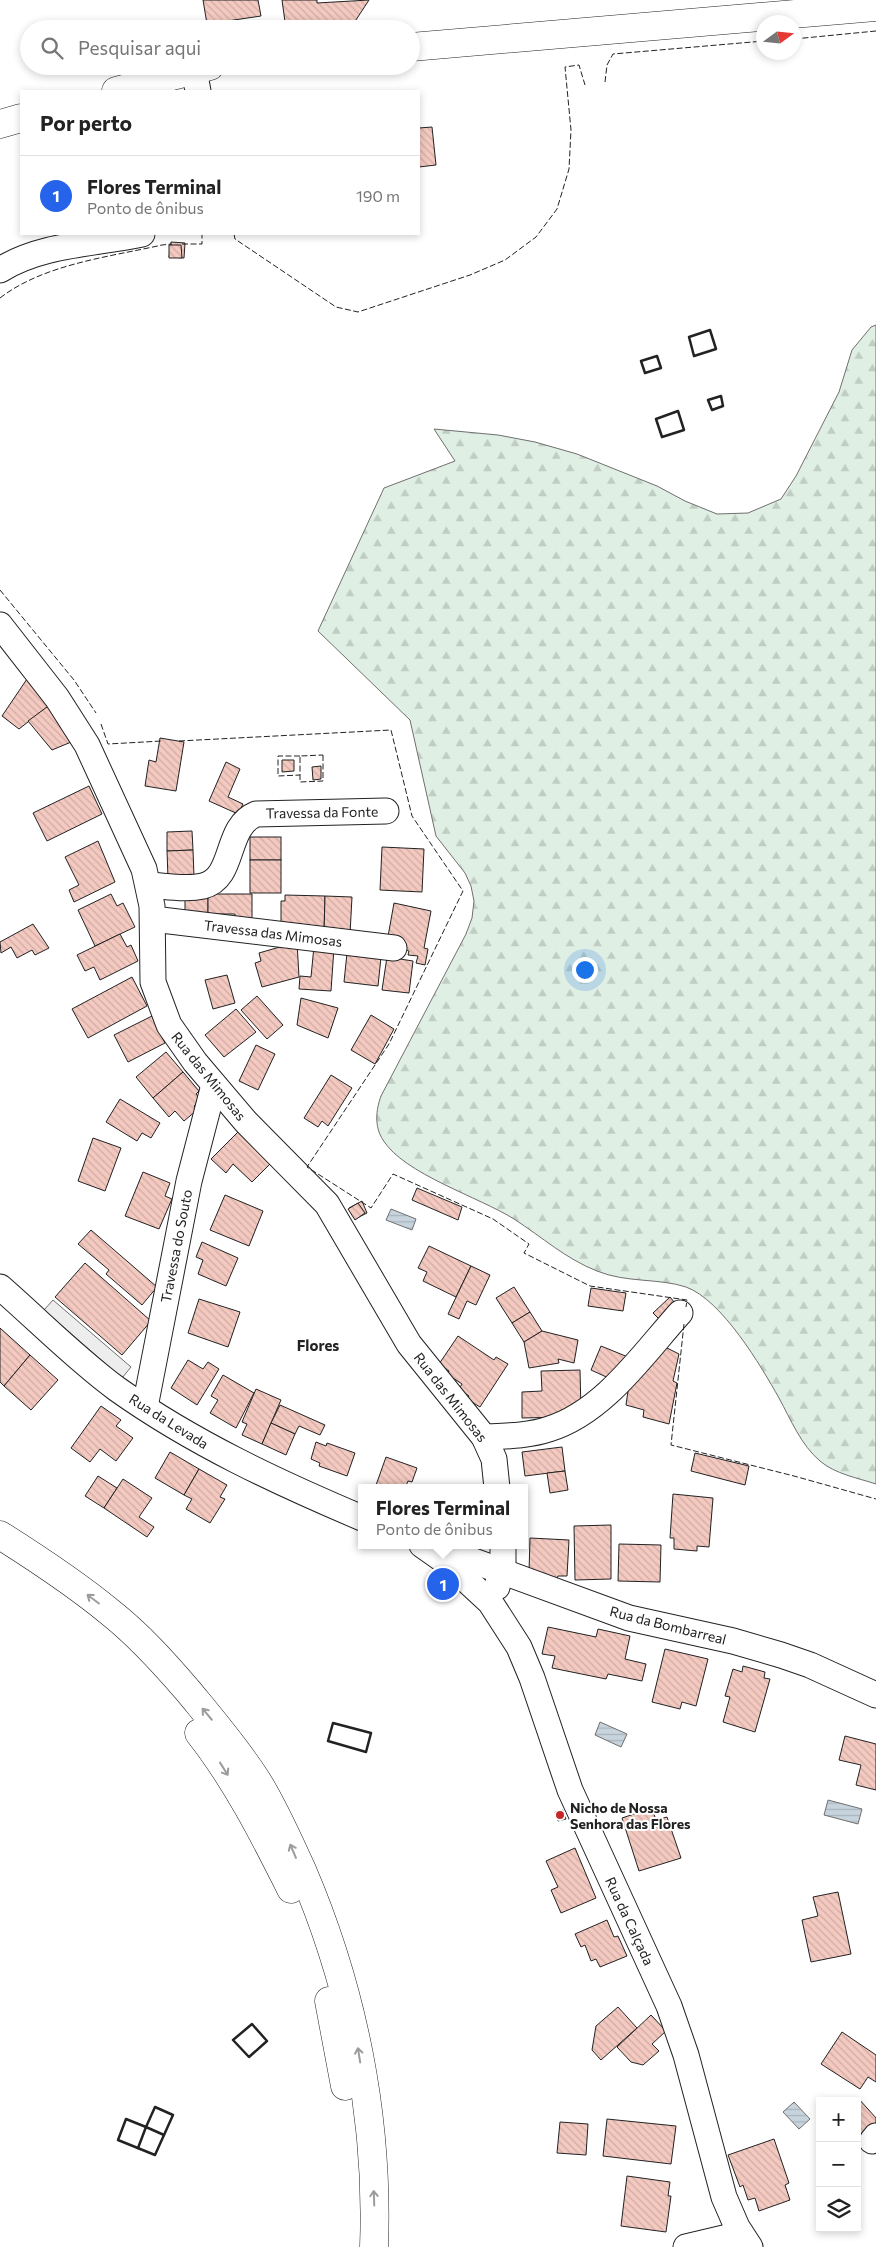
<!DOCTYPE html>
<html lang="pt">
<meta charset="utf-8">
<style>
:root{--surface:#fff;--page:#f6f6f6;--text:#222;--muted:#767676;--line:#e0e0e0;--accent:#2563eb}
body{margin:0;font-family:Commissioner,sans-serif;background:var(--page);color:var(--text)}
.controls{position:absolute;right:15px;bottom:15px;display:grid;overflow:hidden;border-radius:0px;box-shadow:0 2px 8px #0003}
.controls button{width:45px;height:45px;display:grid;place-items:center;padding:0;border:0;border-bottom:1px solid var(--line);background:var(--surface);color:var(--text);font:25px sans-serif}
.compass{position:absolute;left:756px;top:15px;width:45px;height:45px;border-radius:50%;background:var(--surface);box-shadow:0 2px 8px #0003;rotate:75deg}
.you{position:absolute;left:584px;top:969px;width:18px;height:18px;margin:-12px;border:4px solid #fff;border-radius:50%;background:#1a73e8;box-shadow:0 0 0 8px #1a73e833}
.badge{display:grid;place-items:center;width:32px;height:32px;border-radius:50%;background:var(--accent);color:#fff;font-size:16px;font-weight:700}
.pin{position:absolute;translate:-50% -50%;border:2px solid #fff;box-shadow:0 1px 5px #0006}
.popup{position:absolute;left:358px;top:1484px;width:170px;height:65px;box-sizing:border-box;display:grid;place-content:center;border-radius:0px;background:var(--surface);filter:drop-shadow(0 1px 4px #0005);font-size:16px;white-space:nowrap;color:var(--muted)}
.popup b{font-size:19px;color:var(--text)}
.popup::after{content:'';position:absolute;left:50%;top:100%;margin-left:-10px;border:10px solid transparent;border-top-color:var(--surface)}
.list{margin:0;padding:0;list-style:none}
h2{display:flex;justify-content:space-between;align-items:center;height:65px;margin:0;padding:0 20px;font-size:21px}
h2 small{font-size:16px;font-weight:400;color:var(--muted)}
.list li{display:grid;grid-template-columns:32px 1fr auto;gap:15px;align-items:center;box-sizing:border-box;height:80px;padding:0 20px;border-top:1px solid var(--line)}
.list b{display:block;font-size:19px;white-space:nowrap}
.list p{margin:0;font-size:16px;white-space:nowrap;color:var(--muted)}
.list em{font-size:16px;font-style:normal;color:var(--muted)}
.icon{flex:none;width:28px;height:28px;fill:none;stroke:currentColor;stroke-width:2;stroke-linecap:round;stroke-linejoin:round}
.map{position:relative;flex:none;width:876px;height:2247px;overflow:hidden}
.search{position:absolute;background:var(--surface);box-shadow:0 2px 8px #0003;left:20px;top:20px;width:400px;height:55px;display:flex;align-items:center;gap:12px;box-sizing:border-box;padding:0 18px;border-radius:28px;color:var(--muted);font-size:19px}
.panel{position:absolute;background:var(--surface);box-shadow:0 2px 8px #0003;left:20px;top:90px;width:400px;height:145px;border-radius:0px}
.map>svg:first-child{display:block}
.forest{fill:url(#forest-firs);stroke:#6f6f6f}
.parking{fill:#ededed;stroke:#6f6f6f}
.water{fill:url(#water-rules);stroke:#6f6f6f}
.building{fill:url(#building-back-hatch);stroke:#222}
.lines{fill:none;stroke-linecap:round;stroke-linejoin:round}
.minor-casing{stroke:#222;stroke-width:27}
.major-casing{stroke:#222;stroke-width:29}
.highway-casing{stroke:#222;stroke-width:29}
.minor{stroke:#fff;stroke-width:25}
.major{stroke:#fff;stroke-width:28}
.highway{stroke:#fff;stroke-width:28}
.fence{stroke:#222;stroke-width:1;stroke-dasharray:6 2.5;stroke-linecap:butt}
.wall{stroke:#222;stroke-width:2.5}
.oneway{stroke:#9c9c9c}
.poi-dot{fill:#c62828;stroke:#fff;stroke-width:2}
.labels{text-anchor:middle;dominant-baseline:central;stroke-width:4;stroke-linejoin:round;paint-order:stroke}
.street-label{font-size:14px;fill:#222;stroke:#fff}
.poi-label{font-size:14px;font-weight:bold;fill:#222;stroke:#fff;text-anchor:start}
.neighbourhood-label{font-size:15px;font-weight:bold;fill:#222;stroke:#fff}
</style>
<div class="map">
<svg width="876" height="2247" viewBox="0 0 876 2247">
<defs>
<pattern id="forest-firs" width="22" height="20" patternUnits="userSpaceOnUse" patternTransform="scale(1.25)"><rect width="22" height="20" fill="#e0efe3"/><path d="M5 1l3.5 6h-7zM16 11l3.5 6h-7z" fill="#c0cdc2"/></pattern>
<pattern id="water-rules" width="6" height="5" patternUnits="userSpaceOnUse" patternTransform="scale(1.25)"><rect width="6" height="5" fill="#c7d3dd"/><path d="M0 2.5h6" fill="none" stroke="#abb5bd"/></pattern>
<pattern id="building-back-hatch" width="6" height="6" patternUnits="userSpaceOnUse" patternTransform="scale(1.25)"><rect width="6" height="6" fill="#f3c9c0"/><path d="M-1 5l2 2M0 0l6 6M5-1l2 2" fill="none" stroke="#d0aca5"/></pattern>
</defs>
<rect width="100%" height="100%" fill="#fff"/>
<!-- forest -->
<path class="forest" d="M876 325V1484C858 1478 835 1474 820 1461 801 1445 791 1420 779 1398 761 1366 722 1300 686 1287 659 1278 626 1283 597 1271 566 1259 542 1237 514 1219 479 1197 404 1174 383 1140 374 1126 376 1110 381 1096L466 934 472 918 474 901 471 886 465 873 436 836 410 720 318 631 384 488 455 461 434 429 498 435 535 442 577 454 657 486 685 501 717 514 748 513 781 499 796 476 839 392 852 350 871 327Z"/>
<!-- parking -->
<path class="parking" d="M53 1300 131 1367 122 1378 44 1310Z"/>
<!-- water -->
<g class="water">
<path d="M391 1209 416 1219 412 1230 386 1220Z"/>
<path d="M600 1722 627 1734 621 1747 595 1735Z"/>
<path d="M828 1800 862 1809 858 1824 824 1815Z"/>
<path d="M794 2102 810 2119 799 2129 783 2112Z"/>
</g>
<!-- building -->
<g class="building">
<path d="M203 0H258L261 16 207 24Z"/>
<path d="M282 0H317V3L369 0 352 26 329 29H286Z"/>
<path d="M432 127 436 165 419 167V128Z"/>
<path d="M171 242 185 243 184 258 169 257Z"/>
<path d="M169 245H181L182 258H169Z"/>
<path d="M27 679 51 704 19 729 2 716Z"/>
<path d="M51 704 76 740 52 750 28 721Z"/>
<path d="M160 738 184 742 176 791 145 786 149 760 156 762Z"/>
<path d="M282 760H294V771L282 772Z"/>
<path d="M226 762 240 769 228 797 243 804 238 814 209 801Z"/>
<path d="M321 766V779L313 780 312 767Z"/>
<path d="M89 786 102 814 47 841 33 813Z"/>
<path d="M192 831 193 850 167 851V832Z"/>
<rect x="250" y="837" width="31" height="23"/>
<path d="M98 841 115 882 74 902 69 890 79 885 65 857Z"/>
<path d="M382 847 424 849 422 892 380 890Z"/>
<path d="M193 850 194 877 168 878 167 851Z"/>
<rect x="250" y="860" width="31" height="33"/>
<path d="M111 894 117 906 123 903 135 927 95 946 78 910Z"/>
<rect x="185" y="894" width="23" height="20"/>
<path d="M208 894H252V920H235V914H208Z"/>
<path d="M285 895 325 896 324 933 281 928V901H285Z"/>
<path d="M325 896 352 897 350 934 324 933Z"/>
<path d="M394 903 431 911 424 948 428 949 425 965 416 963 418 956 408 955 409 951 387 942Z"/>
<path d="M33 924 49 948 35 955 32 950 17 958 11 947 1 953 0 942Z"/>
<path d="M120 934 127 947 131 945 138 961 100 980 94 967 85 971 77 955Z"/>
<path d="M297 942 299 977 262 987 255 963 261 961 259 953Z"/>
<path d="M314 946 334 948 331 991 299 989 300 976 311 977Z"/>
<path d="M347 953 381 957 378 986 344 982Z"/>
<path d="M387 957 413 961 409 993 382 990Z"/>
<path d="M227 975 235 1003 213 1009 205 980Z"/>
<path d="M132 977 147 1006 88 1038 72 1009Z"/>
<path d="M257 996 283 1025 267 1039 241 1010Z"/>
<path d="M301 998 338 1008 328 1038 297 1025Z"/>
<path d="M236 1009 256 1032 224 1057 205 1035Z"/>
<path d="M371 1015 394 1029 375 1064 351 1050Z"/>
<path d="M152 1016 165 1043 128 1062 114 1035Z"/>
<path d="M256 1045 275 1054 258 1090 239 1081Z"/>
<path d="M166 1052 183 1072 153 1098 136 1077Z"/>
<path d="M183 1072 199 1091 196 1094 201 1100 194 1106 197 1110 184 1121 175 1111 169 1117 153 1098Z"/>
<path d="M331 1075 352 1088 328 1126 322 1121 318 1127 304 1118Z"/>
<path d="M120 1099 160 1123 151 1138 142 1133 137 1141 106 1122Z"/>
<path d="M242 1128 274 1160 252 1182 233 1164 226 1173 211 1159Z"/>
<path d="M93 1138 121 1148 105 1191 78 1181Z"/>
<path d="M143 1172 170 1183 165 1196 172 1199 159 1229 125 1216Z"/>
<path d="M417 1188 462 1207 458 1220 412 1200Z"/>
<path d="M225 1195 263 1211 249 1246 210 1230Z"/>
<path d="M362 1201 367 1213 355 1219 349 1208Z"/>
<path d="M358 1203 365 1213 355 1220 348 1209Z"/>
<path d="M91 1230 157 1287 142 1305 106 1274 109 1270 78 1244Z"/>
<path d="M202 1242 238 1258 226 1286 198 1274 203 1260 196 1257Z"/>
<path d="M429 1246 471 1266 456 1297 423 1281 427 1272 418 1268Z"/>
<path d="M85 1263 151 1321 122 1355 55 1297Z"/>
<path d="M471 1266 490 1275 476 1305 467 1301 459 1319 448 1314Z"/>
<path d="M514 1287 530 1312 512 1323 496 1298Z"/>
<path d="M591 1288 626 1293 623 1311 588 1306Z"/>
<path d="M670 1297 679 1308 663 1323 653 1313Z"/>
<path d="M199 1299 240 1312 228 1347 188 1333Z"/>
<path d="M530 1312 542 1331 524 1342 512 1323Z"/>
<path d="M0 1328 30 1355 4 1386 0 1382Z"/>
<path d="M542 1331 578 1340 574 1363 558 1359 559 1363 529 1368 524 1342Z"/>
<path d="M458 1336 494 1360 496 1357 508 1364 480 1407 467 1399 469 1396 459 1389 462 1384 447 1374 449 1371 439 1364Z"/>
<path d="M657 1343 679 1354 673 1381 677 1383 669 1424 643 1417 644 1410 626 1405 630 1377Z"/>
<path d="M601 1346 628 1357 613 1380 591 1370Z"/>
<path d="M30 1355 58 1380 31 1410 4 1386Z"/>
<path d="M188 1360 203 1369 208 1362 219 1369 197 1405 171 1388Z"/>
<path d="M580 1370 581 1411 565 1417 522 1418V1392L542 1391 541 1371Z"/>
<path d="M223 1375 254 1393 236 1428 210 1413 218 1400 211 1396Z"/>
<path d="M256 1389 281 1400 262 1444 242 1435 247 1424 242 1422Z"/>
<path d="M280 1405 325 1425 320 1435 299 1426 295 1434 271 1423Z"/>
<path d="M101 1406 121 1420 116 1426 133 1438 116 1461 100 1449 90 1462 71 1448Z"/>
<path d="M271 1423 295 1434 286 1455 262 1444Z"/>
<path d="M316 1442 326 1446 327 1443 355 1453 347 1476 319 1466 320 1463 311 1459Z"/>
<path d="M562 1447 565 1471 525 1476 522 1452Z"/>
<path d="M170 1452 199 1469 184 1495 155 1478Z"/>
<path d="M695 1453 749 1466 745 1485 691 1471Z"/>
<path d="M386 1457 417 1468 412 1482 408 1481 405 1488H375Z"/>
<path d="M199 1469 227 1485 220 1497 225 1499 210 1523 186 1509 192 1499 184 1495Z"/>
<path d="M565 1471 568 1490 550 1493 547 1473Z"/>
<path d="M98 1476 117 1488 104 1508 85 1496Z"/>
<path d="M123 1479 152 1498 139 1517 154 1527 147 1537 104 1508Z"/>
<path d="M673 1494 713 1498 709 1547 697 1546V1551L674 1549V1538H670Z"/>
<path d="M611 1525V1579L575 1580 574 1526Z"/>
<path d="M530 1538 569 1540 567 1576H558L557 1579 529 1572Z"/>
<path d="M619 1544 661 1545 660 1582 618 1581Z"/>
<path d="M440 1576 450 1588 446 1592 435 1580Z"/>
<path d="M548 1627 596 1637 598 1629 630 1636 625 1659 646 1664 642 1681 608 1674 606 1679 552 1668 555 1656 542 1654Z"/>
<path d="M665 1649 708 1659 696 1706 682 1702 680 1709 652 1702Z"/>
<path d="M743 1666 765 1672 764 1678 770 1679 755 1732 723 1722 730 1697 725 1696 733 1669 742 1672Z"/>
<path d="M845 1736 876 1744V1790L856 1785 861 1765 839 1760Z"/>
<path d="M652 1808 656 1820 667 1817 681 1858 639 1871 622 1818Z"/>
<path d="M563 1810 566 1819 558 1821 555 1812Z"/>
<path d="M575 1848 596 1898 561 1913 551 1890 558 1887 546 1861Z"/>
<path d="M838 1892 851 1954 811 1962 802 1920 818 1916 813 1897Z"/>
<path d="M607 1920 614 1937 618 1936 627 1956 600 1967 596 1959 591 1961 585 1945 581 1947 575 1934Z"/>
<path d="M618 2007 637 2028 601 2060 592 2050 596 2026Z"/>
<path d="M651 2015 666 2031 652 2044 659 2051 643 2065 631 2062 617 2047Z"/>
<path d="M842 2032 876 2055V2082L868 2077 860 2089 821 2064Z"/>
<path d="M858 2098 876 2118V2123L857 2141V2101H854Z"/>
<path d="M607 2119 676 2126 671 2164 603 2156Z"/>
<path d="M560 2122 588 2124 586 2155 557 2153Z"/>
<path d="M774 2139 789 2183 785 2185 790 2200 759 2211 755 2198 748 2200 743 2185 740 2187 728 2155Z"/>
<path d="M627 2176 670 2182 668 2196H671L666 2232 621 2226Z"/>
</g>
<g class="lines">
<defs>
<g id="minor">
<path d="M194 70 198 91"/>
<path d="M0 270C41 244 95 244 142 234"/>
<path d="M0 625 57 698 87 745 144 869 152 906 153 982 169 1025 195 1062 246 1122 327 1204 409 1344 484 1437 494 1459 497 1488"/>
<path d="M149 885C166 886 186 890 203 886 236 878 224 827 256 814L386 811"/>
<path d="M153 919 394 948"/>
<path d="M0 1287C39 1321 76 1359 117 1389 193 1443 277 1482 362 1518"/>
<path d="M145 1407 189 1181 214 1085"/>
<path d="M484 1437C506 1436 528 1436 549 1429 604 1412 643 1354 680 1313"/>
<path d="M422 1545 449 1564 490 1602 519 1647 532 1678 570 1790 669 2006 686 2055 724 2197 737 2227 750 2247"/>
<path d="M441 1549 629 1618 733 1641 781 1655 810 1665 876 1695"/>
<path d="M497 1587 503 1564V1545"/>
<path d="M872 2141 876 2136"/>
<path d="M686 2247 741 2234"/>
</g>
<g id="major">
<path d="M411 47 876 7"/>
<path d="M116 91 210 66"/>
<path d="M0 124 21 118"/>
</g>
<g id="highway">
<path d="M0 1535C38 1559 76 1584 111 1613 140 1636 165 1664 189 1692 212 1720 236 1748 256 1779 274 1807 288 1840 302 1870 353 1989 379 2118 374 2247"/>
<path d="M199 1733C236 1780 264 1835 291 1889"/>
<path d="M329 2001 345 2086"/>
</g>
</defs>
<!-- minor casing -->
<use href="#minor" class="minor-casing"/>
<!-- major casing -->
<use href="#major" class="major-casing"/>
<!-- highway casing -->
<use href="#highway" class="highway-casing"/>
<!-- minor -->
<use href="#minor" class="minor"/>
<!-- major -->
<use href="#major" class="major"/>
<!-- highway -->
<use href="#highway" class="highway"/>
<!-- fence -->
<g class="fence">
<path d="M794 39 876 31"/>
<path d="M605 82 607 65 613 54 764 41"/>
<path d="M234 234 235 239 336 307 358 312 470 275 505 260 536 237 557 209 569 169 571 130 565 67 579 65 585 85"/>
<path d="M182 244H202V234"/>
<path d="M0 298C44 264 109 257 162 245L172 244"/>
<path d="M0 590 74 680 96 713"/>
<path d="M101 724 108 744 162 741"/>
<path d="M179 741 391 730 412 816 463 891 389 1044 307 1167 371 1208 393 1174 493 1219 529 1244 524 1253 590 1286 687 1300 686 1307"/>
<path d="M323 755V781L300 782V756Z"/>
<path d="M300 756H278V776L300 775"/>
<path d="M684 1324 671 1445 794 1476 876 1499"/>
</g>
<!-- wall -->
<g class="wall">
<path d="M710 330 716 349 694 356 689 337Z"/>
<path d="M657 356 661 368 645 373 641 361Z"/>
<path d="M721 396 723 406 712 410 708 400Z"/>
<path d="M678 411 684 430 662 437 656 419Z"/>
<path d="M333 1723 371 1733 366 1752 328 1741Z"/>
<path d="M252 2024 267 2041 249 2057 233 2040Z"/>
<path d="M155 2107 173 2115 155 2155 118 2140 126 2119 146 2127Z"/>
<path d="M138 2148 146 2127 164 2135"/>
</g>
</g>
<!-- one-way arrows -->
<defs><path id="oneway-shaft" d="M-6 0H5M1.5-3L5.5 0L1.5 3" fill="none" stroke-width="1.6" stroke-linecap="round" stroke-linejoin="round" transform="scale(1.25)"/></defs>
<g class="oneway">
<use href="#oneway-shaft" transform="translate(93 1599) rotate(-143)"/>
<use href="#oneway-shaft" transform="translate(207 1714) rotate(-130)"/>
<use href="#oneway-shaft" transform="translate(224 1769) rotate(58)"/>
<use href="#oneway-shaft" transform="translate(293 1851) rotate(-113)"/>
<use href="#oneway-shaft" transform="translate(359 2055) rotate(-99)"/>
<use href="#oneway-shaft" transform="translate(374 2198) rotate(-92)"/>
</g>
<!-- markers -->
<circle class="poi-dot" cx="560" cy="1815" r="5"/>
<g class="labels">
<!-- street labels -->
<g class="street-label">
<text transform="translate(322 812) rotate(-1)">Travessa da Fonte</text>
<text transform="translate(273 933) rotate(7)">Travessa das Mimosas</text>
<text transform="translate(209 1076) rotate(51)">Rua das Mimosas</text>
<text transform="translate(176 1246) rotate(-79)">Travessa do Souto</text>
<text transform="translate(451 1397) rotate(52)">Rua das Mimosas</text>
<text transform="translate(169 1421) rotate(32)">Rua da Levada</text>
<text transform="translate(668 1625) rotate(14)">Rua da Bombarreal</text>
<text transform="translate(630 1921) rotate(65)">Rua da Calçada</text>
</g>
<!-- poi labels -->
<g class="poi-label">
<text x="570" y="1807">Nicho de Nossa<tspan x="570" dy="16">Senhora das Flores</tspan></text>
</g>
<!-- neighbourhood labels -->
<g class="neighbourhood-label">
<text x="318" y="1345">Flores</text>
</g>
</g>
</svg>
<div class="controls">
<button>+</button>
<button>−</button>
<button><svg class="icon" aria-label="layers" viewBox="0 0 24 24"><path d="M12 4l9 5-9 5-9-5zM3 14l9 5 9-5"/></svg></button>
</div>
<svg class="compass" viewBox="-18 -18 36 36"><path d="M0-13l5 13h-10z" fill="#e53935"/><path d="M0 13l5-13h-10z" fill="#767676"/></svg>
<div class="you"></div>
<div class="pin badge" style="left:443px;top:1584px">1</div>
<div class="popup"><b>Flores Terminal</b>Ponto de ônibus</div>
<div class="search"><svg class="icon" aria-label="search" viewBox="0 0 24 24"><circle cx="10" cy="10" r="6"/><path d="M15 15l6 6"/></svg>Pesquisar aqui</div>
<section class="panel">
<h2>Por perto<small></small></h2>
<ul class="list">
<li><span class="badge">1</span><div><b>Flores Terminal</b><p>Ponto de ônibus</p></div><em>190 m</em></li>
</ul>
</section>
</div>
